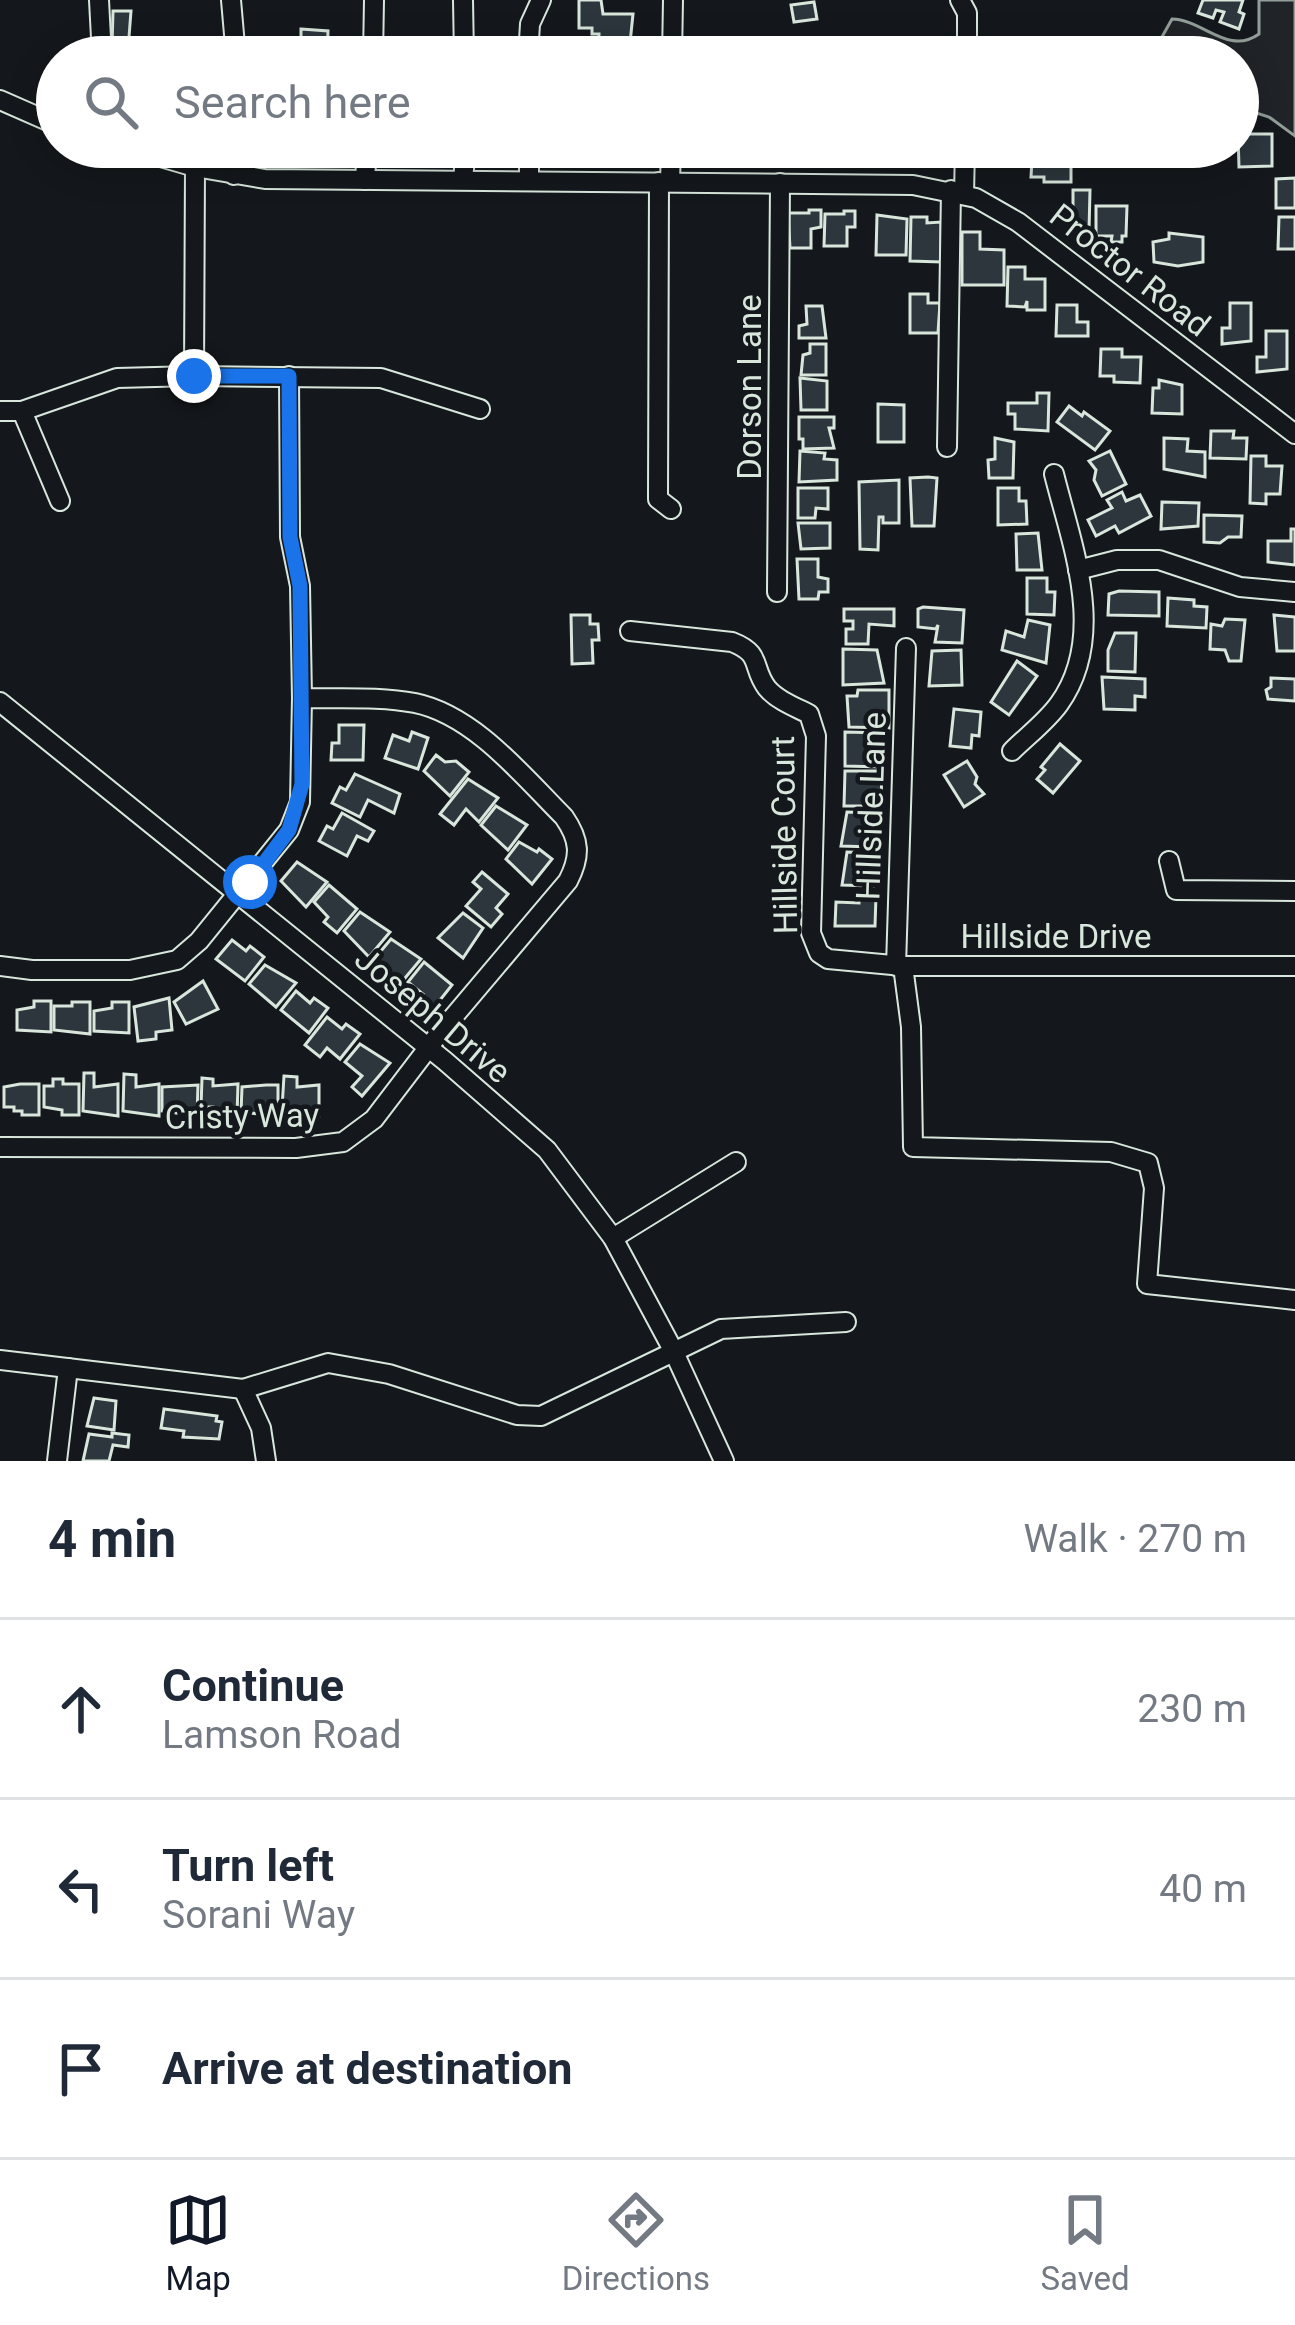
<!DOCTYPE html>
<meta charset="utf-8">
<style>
:root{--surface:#fff;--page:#f2f2f3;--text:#1f2937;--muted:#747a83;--line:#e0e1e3;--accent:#111827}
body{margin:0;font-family:Roboto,sans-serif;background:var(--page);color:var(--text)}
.stop{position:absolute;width:36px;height:36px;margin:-27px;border:9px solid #1a73e8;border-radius:50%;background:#fff}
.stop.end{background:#1a73e8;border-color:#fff;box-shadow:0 3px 12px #0008}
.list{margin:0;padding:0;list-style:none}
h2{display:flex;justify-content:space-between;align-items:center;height:156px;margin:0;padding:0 48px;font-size:51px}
h2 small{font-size:39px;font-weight:400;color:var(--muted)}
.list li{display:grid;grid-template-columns:78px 1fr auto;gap:36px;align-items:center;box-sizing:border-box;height:180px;padding:0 48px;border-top:3px solid var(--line)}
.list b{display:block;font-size:45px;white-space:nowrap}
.list p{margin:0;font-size:39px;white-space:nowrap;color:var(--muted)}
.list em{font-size:39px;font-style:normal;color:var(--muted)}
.icon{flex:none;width:66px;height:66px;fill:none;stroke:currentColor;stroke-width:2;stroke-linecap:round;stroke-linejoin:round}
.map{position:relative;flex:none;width:1295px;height:1461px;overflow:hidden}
.search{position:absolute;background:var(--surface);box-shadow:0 6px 30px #0003;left:36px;right:36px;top:36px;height:132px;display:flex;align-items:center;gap:30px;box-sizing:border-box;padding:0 42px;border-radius:66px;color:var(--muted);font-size:45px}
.sheet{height:696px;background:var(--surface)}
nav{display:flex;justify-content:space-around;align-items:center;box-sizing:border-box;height:168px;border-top:3px solid var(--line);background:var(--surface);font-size:33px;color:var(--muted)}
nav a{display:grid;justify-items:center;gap:6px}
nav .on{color:var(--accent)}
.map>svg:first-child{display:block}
.green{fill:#202428;stroke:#939e99;stroke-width:3}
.building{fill:#2c363c;stroke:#d8e6dc;stroke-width:3}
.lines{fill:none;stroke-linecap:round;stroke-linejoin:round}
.minor-casing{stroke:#d8e6dc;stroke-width:22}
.minor{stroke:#14181c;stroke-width:18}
.route{stroke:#1a73e8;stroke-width:15}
.labels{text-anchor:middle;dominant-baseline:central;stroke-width:9;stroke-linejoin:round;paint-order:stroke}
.street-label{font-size:33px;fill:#d8e6dc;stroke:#14181c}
</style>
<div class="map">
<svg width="1295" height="1461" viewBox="0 0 1295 1461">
<rect width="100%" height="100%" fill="#14181c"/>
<!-- green -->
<path class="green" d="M1259 0H1295V136L1269 117 1238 107V57H1157L1158 44 1172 19C1204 20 1228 56 1259 34Z"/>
<!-- building -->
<g class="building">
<path d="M579 0H601L603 14H633L629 53 599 52V34H592V28H579Z"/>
<path d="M1203 0H1243L1239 12 1244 14 1239 29 1220 22 1224 12 1216 10 1213 18 1198 13Z"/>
<path d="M814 2 817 19 794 22 791 5Z"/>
<path d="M113 11H131L128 50 112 48Z"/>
<path d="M301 29 328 31 327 57H296V46H301Z"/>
<path d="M1238 134H1272V166L1239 167Z"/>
<path d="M973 147H1015L1014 160 995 163V158H987V161L977 163 973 161Z"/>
<path d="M1058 147H1071V182H1044V177H1031L1032 159 1057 156Z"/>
<path d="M1295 178V208H1276V179Z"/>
<path d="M1073 190H1090L1089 231H1073Z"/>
<path d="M1096 206H1127L1126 236H1122V242H1111L1112 236H1096Z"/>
<path d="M809 210H821V227L811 229V248H790L788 213H809Z"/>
<path d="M844 211H855V227H847V246H824L825 214H844Z"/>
<path d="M877 215 907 219 906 255H876Z"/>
<path d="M911 217H927V223L941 222V262L910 261Z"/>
<path d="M1279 217H1295V249H1278Z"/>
<path d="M962 232H980V249L1004 250V285H962Z"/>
<path d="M1169 233 1203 237V262L1178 266 1154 262 1153 242 1169 239Z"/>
<path d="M1008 267H1025V279H1045V310H1027V301L1025 307 1007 306Z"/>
<path d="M910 294H928V303H940L938 333H910Z"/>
<path d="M1230 303H1251V341L1222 344V328H1230Z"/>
<path d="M1057 305H1077V322H1088V336H1056Z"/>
<path d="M806 306H822L826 338H799V326L807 324Z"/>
<path d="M1266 331H1287V369L1257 372V357H1266Z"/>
<path d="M810 344H826V375H801L803 355 810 353Z"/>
<path d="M1101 349H1122V357H1141L1140 383 1114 382V376H1100Z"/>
<path d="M800 378 827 381V410H801Z"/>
<path d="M1159 380 1182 385V414L1152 413 1153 388H1159Z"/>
<path d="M1037 393H1049L1048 431 1015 429V414H1008V403H1037Z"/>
<path d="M878 404 904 405V442H878Z"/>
<path d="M1069 406 1082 416 1084 412 1110 431 1095 450 1057 422Z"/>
<path d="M799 417H834V428H829L834 448 803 449V439H799Z"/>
<path d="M1211 431H1234L1233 438H1247L1246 459 1210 458Z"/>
<path d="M995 438 1014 442 1013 478H989L988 460 995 459Z"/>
<path d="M1164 438 1188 439 1187 451 1205 452V477L1164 469Z"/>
<path d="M800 451 825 453 824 459 837 460V480L799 482Z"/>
<path d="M1110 451 1126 484 1102 496 1094 480 1096 470 1089 461Z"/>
<path d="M1251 456H1266V466H1282L1280 494H1266V504L1250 503Z"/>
<path d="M928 477 937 478 934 526H912L910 478Z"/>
<path d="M899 480V523H883V517H879L878 550 860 549 859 482Z"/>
<path d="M798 488H828V509L816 508 815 518H798Z"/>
<path d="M998 488H1019V501H1026L1027 524 998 525Z"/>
<path d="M1122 492 1126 501 1140 495 1151 516 1119 533 1115 526 1096 536 1088 520 1112 508 1107 500Z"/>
<path d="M1162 502 1199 503 1198 526 1161 529Z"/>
<path d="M1204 515 1242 516 1241 537H1228L1220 543 1204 542Z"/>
<path d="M798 523H830V548L801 549Z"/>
<path d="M1291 529H1295V565L1268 562V541H1291Z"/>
<path d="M1038 533 1042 570H1017L1016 534Z"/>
<path d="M797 559H818V577L828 579V592H819L818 599H799Z"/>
<path d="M1027 578H1047V592H1055L1054 615 1027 614Z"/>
<path d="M1119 591 1159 592V616L1108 615 1109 594Z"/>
<path d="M1168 598 1194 600V606L1207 607 1206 628 1167 626Z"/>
<path d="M923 607 964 610 962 643 935 642 938 625 936 629 918 627V609Z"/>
<path d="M844 609H894V626L869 624 868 644H846V629H853V621H844Z"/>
<path d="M571 615H590V624H598L599 640H592L593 663 572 664Z"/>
<path d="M1274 615 1295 617V651H1277Z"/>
<path d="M1225 619 1245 620 1241 661H1229L1225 650 1210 649 1211 624 1222 626Z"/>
<path d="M1028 620 1050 625 1046 663 1002 650 1006 631 1024 637Z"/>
<path d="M1115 633H1136L1135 672 1108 671V650Z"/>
<path d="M843 649 877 650 884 683 843 685Z"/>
<path d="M961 650 962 685 929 686 932 651Z"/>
<path d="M1017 661 1037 676 1009 715 991 702Z"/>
<path d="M1102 677 1145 679V697L1135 696V710L1104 709Z"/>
<path d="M1271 678 1295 679V701L1268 699 1266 690 1271 687Z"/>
<path d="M858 690H889V728L849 727 847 696H857Z"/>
<path d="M954 709 981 712 979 736 972 735 971 748 950 746Z"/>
<path d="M339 725H364L363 760H331L332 743H339Z"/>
<path d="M412 732 428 738 418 769 385 758 393 735 409 741Z"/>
<path d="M845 732 883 733 882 767 845 766Z"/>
<path d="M1060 744 1080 761 1053 793 1037 779 1045 770 1041 767Z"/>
<path d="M436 755 445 762 456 761 469 772 450 796 424 771Z"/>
<path d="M967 761 977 777 975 784 984 794 964 807 944 775Z"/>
<path d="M845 771H882L881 799 874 798V806H844Z"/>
<path d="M355 774 400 794 394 813 368 800 360 817 332 803 340 787 346 790Z"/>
<path d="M468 779 498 798 479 822 466 809 454 825 440 814Z"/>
<path d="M496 806 527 825 508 850 481 825Z"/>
<path d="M847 812 875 813 874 847 841 846Z"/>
<path d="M342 813 374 831 368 841 357 836 347 856 319 841 327 826 333 829Z"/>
<path d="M519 842 537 852 539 849 552 859 532 884 506 859Z"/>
<path d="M847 852 874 853 873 886 842 885Z"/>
<path d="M297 862 327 882 306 907 281 881Z"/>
<path d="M482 872 508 894 496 908 502 914 491 927 466 906 481 889 473 882Z"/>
<path d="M329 885 357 909 337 933 324 922 328 917 314 902Z"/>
<path d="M859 895 876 896 875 926H835L836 902 859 903Z"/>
<path d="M360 912 390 932 369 957 344 931Z"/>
<path d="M463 913 483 928 463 958 438 938Z"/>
<path d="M391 939 421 959 400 984 375 958Z"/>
<path d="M232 940 246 951 250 946 264 957 245 981 216 959Z"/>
<path d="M424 962 452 985 433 1009 419 998 423 994 408 982Z"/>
<path d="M265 965 296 983 276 1007 249 984Z"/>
<path d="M203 981 218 1009 186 1024 174 1002Z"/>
<path d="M296 991 310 1003 314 998 328 1008 309 1033 281 1010Z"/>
<path d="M169 998 172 1030 156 1032V1039L138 1041 134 1007Z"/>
<path d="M34 1001H51V1032L17 1030V1010L34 1007Z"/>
<path d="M72 1002H90V1034L54 1030V1006H72Z"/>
<path d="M112 1002H129V1033L94 1031V1011L112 1008Z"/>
<path d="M327 1017 342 1029 346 1024 360 1034 340 1059 327 1048 320 1057 305 1045Z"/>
<path d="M360 1044 390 1063 362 1096 352 1087 362 1076 345 1062Z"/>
<path d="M84 1073H94V1087L118 1084V1116L83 1111Z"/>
<path d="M124 1074 136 1075V1087L159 1084V1116L123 1111Z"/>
<path d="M284 1076 297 1077V1087L319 1085V1116H301V1112H293V1108H282Z"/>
<path d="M202 1078 213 1079V1086L238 1084 237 1116 220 1115 221 1111H213V1107H201Z"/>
<path d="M53 1079H63V1084H79V1115H62V1110L44 1107V1086H53Z"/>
<path d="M20 1084H39V1115H22V1111H14V1107H4V1087Z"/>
<path d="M198 1085 197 1116 162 1111V1087Z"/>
<path d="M266 1085H278V1116L241 1112 242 1087Z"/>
<path d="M94 1398 116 1401 114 1430 87 1426Z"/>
<path d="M164 1409 217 1416 216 1421 222 1422 219 1439 183 1437 184 1431 161 1428Z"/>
<path d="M112 1433 129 1435 128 1447 113 1445 109 1461H83L89 1434 112 1437Z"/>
</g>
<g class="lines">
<defs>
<g id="minor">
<path d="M99 0 102 57"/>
<path d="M231 0 236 57"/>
<path d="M463 0 464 57"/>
<path d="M960 0 967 13V57"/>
<path d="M373 57 374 0"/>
<path d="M528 57 530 24 541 0"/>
<path d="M672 57 673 0"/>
<path d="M0 100 57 125"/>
<path d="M126 147 195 167 265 179 913 185 976 198 1018 222 1295 434"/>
<path d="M529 147V180"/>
<path d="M234 175 237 147"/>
<path d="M365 180 367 147"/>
<path d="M463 180 466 147"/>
<path d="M659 182 658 499 671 509"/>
<path d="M670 182 671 147"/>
<path d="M964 195 965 147"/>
<path d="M194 376 195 167"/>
<path d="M0 411H22L117 378 194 376 381 378 480 409"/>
<path d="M22 411 60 501"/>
<path d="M947 447 951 190"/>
<path d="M1078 570 1117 560H1159L1240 587 1295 592"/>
<path d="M777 592 780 183"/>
<path d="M630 631 732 642C763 654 751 667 767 688 777 700 795 707 809 714L816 736 811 933 819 953 828 959 903 966H1295"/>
<path d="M0 702 445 1061 547 1150 613 1238 673 1350 724 1461"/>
<path d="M1012 751C1027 736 1046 722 1059 704 1108 636 1072 546 1054 474"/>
<path d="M1169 861 1176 890 1295 891"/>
<path d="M0 966 32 970H130L177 960 199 941 289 830 300 802 302 698 300 586 290 537 289 376"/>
<path d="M896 966 906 648"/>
<path d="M903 966 911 1027 913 1147 1111 1152 1148 1163 1154 1188 1147 1284 1295 1300"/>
<path d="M0 1147 296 1148 343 1142 374 1119 438 1035 568 881C581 856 580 840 564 817 523 776 474 715 415 703 379 696 339 699 302 698"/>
<path d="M613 1238 736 1162"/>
<path d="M0 1360 243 1389 328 1363 389 1374 517 1415 541 1416 721 1329 846 1322"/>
<path d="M243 1389 261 1428 266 1461"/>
<path d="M57 1461 68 1368"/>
</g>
</defs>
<!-- minor casing -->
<use href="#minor" class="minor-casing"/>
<!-- minor -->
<use href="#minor" class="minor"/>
</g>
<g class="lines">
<!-- route -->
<path class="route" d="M194 376H289L290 537 300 586 302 784 289 830 250 882"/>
</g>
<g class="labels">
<!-- street labels -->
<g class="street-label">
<text transform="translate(1130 270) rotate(38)">Proctor Road</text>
<text transform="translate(749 387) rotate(-90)">Dorson Lane</text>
<text transform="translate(871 806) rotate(-88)">Hillside Lane</text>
<text transform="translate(784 835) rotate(-91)">Hillside Court</text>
<text x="1056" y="936">Hillside Drive</text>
<text transform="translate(433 1015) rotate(40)">Joseph Drive</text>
<text transform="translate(242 1116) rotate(-1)">Cristy Way</text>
</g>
</g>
</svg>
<div class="stop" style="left:250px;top:882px"></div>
<div class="stop end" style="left:194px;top:376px"></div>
<div class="search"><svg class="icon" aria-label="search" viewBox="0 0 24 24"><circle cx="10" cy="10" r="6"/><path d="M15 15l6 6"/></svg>Search here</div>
</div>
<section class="sheet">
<h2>4 min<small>Walk · 270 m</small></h2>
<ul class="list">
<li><svg class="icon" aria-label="ahead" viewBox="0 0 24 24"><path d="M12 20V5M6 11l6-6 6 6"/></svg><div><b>Continue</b><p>Lamson Road</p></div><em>230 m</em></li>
<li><svg class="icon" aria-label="left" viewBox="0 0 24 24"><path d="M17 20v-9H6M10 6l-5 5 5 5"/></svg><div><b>Turn left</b><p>Sorani Way</p></div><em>40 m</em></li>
<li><svg class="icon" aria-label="arrive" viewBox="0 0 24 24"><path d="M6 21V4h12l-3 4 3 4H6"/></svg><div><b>Arrive at destination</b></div></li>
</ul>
</section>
<nav>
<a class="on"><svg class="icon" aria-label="map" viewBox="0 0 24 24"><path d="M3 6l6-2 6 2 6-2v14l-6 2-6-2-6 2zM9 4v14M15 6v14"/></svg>Map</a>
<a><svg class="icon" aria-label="directions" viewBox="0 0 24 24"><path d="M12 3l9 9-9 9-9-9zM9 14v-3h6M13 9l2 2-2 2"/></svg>Directions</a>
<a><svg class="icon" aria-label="saved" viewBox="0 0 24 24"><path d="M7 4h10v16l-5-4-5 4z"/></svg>Saved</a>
</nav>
